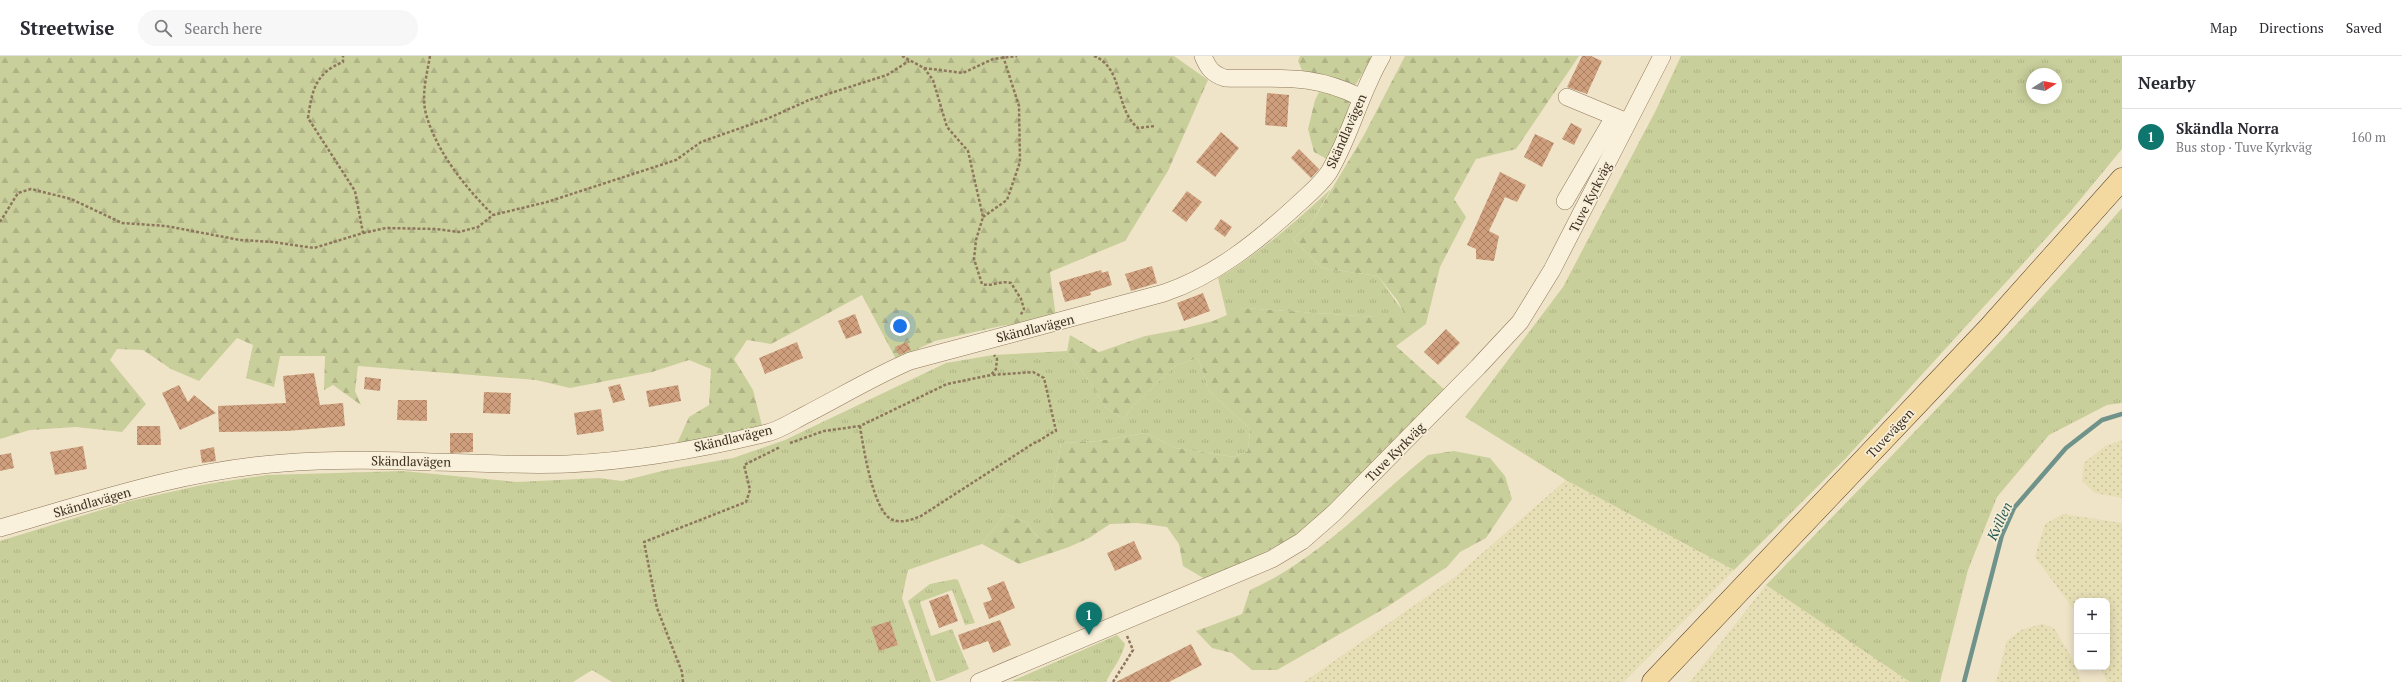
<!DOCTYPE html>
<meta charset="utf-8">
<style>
:root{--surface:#fff;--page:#f7f7f7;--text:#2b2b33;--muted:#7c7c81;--line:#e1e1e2;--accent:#0f766e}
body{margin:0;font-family:"PT Serif",serif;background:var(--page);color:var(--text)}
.controls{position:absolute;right:12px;bottom:12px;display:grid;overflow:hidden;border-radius:8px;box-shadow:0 2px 10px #0003}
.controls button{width:36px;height:36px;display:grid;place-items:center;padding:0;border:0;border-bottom:1px solid var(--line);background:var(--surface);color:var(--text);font:20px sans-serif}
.compass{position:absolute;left:2026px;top:12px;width:36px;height:36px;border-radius:50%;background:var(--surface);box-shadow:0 2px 10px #0003;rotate:79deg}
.you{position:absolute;left:900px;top:270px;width:14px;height:14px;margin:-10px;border:3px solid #fff;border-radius:50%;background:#1a73e8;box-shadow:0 0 0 6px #1a73e833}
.badge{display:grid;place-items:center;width:26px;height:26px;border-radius:50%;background:var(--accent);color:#fff;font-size:13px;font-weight:700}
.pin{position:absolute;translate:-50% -33px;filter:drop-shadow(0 1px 2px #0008)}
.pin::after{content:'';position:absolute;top:21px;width:14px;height:12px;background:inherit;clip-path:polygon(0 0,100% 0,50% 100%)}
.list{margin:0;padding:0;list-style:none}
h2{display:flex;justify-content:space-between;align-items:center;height:52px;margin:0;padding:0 16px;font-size:17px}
h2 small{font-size:13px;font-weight:400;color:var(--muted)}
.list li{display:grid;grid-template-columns:26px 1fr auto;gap:12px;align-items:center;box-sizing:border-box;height:56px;padding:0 16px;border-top:1px solid var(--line)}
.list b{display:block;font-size:15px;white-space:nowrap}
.list p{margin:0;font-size:13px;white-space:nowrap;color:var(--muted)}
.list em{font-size:13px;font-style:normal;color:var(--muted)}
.icon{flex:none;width:22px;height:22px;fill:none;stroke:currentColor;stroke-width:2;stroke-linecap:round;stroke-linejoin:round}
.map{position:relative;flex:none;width:2122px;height:626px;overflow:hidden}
header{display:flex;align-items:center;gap:24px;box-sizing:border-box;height:56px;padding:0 20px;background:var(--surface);border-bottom:1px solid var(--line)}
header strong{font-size:19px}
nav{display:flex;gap:22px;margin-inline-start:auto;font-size:14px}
.search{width:280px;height:36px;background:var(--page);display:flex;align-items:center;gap:10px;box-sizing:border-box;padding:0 14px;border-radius:22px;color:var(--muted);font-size:15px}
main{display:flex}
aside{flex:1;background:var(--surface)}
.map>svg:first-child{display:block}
.farmland{fill:url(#farmland-dots)}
.grass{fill:url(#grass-tufts);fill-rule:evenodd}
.forest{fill:url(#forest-firs)}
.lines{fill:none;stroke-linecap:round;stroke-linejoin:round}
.stream{stroke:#6f938a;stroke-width:4.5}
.building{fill:url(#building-cross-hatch)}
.minor-casing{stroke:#8d765c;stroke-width:18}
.major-casing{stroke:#5b4430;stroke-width:23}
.path{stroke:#8d765c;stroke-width:2.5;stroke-dasharray:3 2;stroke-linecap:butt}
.minor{stroke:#faf1dc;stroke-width:17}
.major{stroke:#f3d9a0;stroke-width:22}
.labels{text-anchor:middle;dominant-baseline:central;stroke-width:3.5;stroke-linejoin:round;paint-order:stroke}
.street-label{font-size:13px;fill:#3d2e20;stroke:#f7eed8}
.water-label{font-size:14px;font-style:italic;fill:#2f5d5a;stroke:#f7eed8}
</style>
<header>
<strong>Streetwise</strong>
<div class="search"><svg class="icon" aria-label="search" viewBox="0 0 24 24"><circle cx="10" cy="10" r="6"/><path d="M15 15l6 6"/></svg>Search here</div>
<nav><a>Map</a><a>Directions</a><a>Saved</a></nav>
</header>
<main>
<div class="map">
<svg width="2122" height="626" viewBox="0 0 2122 626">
<defs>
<pattern id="farmland-dots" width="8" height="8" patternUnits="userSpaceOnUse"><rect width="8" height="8" fill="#e6deb5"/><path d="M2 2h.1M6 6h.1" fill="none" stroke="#c6bf9b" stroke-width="1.8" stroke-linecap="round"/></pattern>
<pattern id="grass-tufts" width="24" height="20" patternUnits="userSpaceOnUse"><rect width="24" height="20" fill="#c9cf9b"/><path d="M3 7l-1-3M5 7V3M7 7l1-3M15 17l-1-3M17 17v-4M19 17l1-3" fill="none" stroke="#aeb285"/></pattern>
<pattern id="forest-firs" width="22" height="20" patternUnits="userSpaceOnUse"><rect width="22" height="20" fill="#c9cf9b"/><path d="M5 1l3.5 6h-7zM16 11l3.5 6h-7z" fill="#aeb285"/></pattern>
<pattern id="building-cross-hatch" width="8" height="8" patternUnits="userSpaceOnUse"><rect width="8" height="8" fill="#cf9f7d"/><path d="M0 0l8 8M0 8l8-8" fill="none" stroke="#a98266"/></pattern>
</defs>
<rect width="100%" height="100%" fill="#f0e4c8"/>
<!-- farmland -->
<g class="farmland">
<path d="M2122 384V442L2095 437 2082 425 2084 407 2105 390Z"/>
<path d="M1566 424 1734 514 1624 626H1304L1455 521Z"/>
<path d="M2063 458 2122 467V626H2107L2100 611H2107V545H2077V558L2035 501 2045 468Z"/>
<path d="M1766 529 1910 626H1690Z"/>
<path d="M2042 568 2054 572 2074 606 2081 626H1996L2007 585 2021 574Z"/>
</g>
<!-- grass -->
<g class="grass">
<path d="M1681 0H2122V93L2070 156 1846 402 1734 514 1566 424 1465 361 1563 231 1656 54ZM2032 18H2056V42H2032Z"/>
<path d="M1331 133 1311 168 1293 183 1322 212 1378 220 1407 261H1375L1243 252 1227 260 1218 222C1261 196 1294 167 1331 133Z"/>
<path d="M2122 152V347L2107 349 2049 379 1997 441 1968 514 1940 626H1910L1766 529C1887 405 2007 282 2122 152Z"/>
<path d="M1067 295 1088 323 1106 352 1124 363 1132 351 1176 309 1198 302 1210 336 1250 373 1248 395 1234 401 1201 396 1176 392 1146 377 1098 385 1061 387 1050 452 1054 469 1040 484 1026 466 1005 458 982 488 908 514 902 542 931 626H612L592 614 573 626H0V485L130 445 202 429 266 419 403 415 517 426 599 422 622 425 666 414 733 402 785 384 946 307 993 299Z"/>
<path d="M955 523 958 524 975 567 965 569 952 534 920 546 931 580 952 573 969 613 943 624 936 625 908 545 930 528Z"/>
<path d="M1117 579 1125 588C1122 602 1112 613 1106 626L1012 625Z"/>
</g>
<!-- forest -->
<g class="forest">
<path d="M0 0H1174L1208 24 1168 115 1125 185 1050 216 1056 262 1001 270 935 285 896 303 862 239 771 288 747 284 734 303 753 334 763 373 675 392 689 361 709 349 711 313 689 304 652 316 570 332 536 324 358 310 355 335 361 349 333 329 324 334 325 300H280L274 331 246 322 253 289 237 282 199 325 171 313 143 294 117 293 110 304 146 348 122 376 76 371 30 374 0 383Z"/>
<path d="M1300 0H1374L1354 31 1343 71 1327 103 1314 96 1308 73 1315 44 1324 27 1305 21 1298 5Z"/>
<path d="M1405 0H1579L1516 93 1476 103 1454 143 1466 161 1440 211 1426 268 1396 290 1446 335 1331 454 1289 484 1239 509 1205 523 1183 510 1179 488 1167 471 1137 467 1110 468 1089 482 1069 491 1019 508 982 488 1005 458 1026 466 1039 483 1054 469 1050 452 1061 387 1098 385 1146 377 1176 392 1201 396 1234 401 1248 395 1250 373 1210 336 1198 302 1176 309 1132 351 1124 363 1106 352 1088 323 1067 295 1070 279 1099 296 1145 280 1178 274 1213 265 1243 252 1375 261H1406L1397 244 1378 220 1322 212 1293 183 1311 168 1364 79Z"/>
<path d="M1454 395 1490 402 1505 420 1512 443 1486 482 1460 496 1447 511 1387 551 1277 614H1252L1232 597 1212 592 1196 575 1242 558 1250 534C1318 504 1371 445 1428 399Z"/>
</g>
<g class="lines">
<!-- stream -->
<path class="stream" d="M1964 626 2002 479 2014 452 2066 392 2102 364 2122 358"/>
</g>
<!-- building -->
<g class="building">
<path d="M1582 0H1591L1602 5 1587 38 1567 31Z"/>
<path d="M1267 37 1289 39 1287 71 1265 69Z"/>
<path d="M1571 67 1582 73 1574 89 1562 83Z"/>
<path d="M1221 76 1239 92 1215 121 1196 106Z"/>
<path d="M1535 78 1554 87 1542 111 1524 101Z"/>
<path d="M1299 93 1319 113 1311 122 1291 102Z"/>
<path d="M1500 116 1526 129 1517 146 1505 141 1489 175 1499 180 1494 205 1476 203V193L1467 189Z"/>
<path d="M1187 135 1202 146 1186 166 1172 155Z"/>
<path d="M1221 163 1232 171 1225 181 1214 173Z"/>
<path d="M1152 210 1157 227 1131 235 1125 218Z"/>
<path d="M1101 214 1102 217 1108 215 1112 229 1090 236 1091 239 1065 246 1059 226Z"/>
<path d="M1203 237 1210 255 1184 265 1177 247Z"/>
<path d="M855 258 862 277 846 283 838 265Z"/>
<path d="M1446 273 1460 287 1438 309 1424 296Z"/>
<path d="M797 286 803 302 765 318 759 302Z"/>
<path d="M907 286 911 294 899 299 895 291Z"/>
<path d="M314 317 320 349 343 347 345 370 288 375 219 376 218 350 286 347 283 320Z"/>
<path d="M365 321 381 323 380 335 364 333Z"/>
<path d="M620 328 625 344 613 347 608 331Z"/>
<path d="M179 329 188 346 194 339 216 357 180 374 162 337Z"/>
<path d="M678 329 681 345 649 351 646 335Z"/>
<path d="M484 336 511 337 510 358 483 357Z"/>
<path d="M398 344H427V365L397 364Z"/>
<path d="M601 353 604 375 577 379 574 357Z"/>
<path d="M137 370H160L161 389H137Z"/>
<path d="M450 377H473V396L450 397Z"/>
<path d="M83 390 87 413 55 419 50 396Z"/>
<path d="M214 391 216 405 202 407 200 394Z"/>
<path d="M11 397 14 412 0 415V399Z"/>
<path d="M1134 485 1142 503 1115 515 1107 497Z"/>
<path d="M1004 525 1015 552 989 563 983 547 992 544 987 532Z"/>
<path d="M948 538 958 565 939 572 929 545Z"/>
<path d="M1000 564 1011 589 993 597 988 585 963 594 958 579Z"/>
<path d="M890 565 898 589 879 595 871 571Z"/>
<path d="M1191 588 1202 609 1169 626H1116Z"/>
</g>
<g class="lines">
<defs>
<g id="minor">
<path d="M1203 0C1208 12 1212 18 1225 22 1278 24 1309 16 1360 41"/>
<path d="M1567 41 1625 65"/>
<path d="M1565 145 1614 61"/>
<path d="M0 472C94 445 186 414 284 407 378 399 472 411 567 408 634 405 701 393 767 377 780 374 793 365 805 359 840 341 873 321 910 305L1164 237C1215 220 1259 184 1297 149 1308 139 1321 128 1329 116 1351 79 1360 37 1382 0"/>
<path d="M979 626 1272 503 1302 485 1334 457 1478 311 1520 266 1552 214 1662 0"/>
</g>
<path id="major" d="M1653 626 1989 272 2122 123"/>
</defs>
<!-- minor casing -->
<use href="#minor" class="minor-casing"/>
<!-- major casing -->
<use href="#major" class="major-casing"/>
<!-- path -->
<g class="path">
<path d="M430 0C427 18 421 39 426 58 437 97 466 132 493 159"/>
<path d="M902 0 924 12 933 24 947 71 968 95 983 161 976 184 974 203 982 228C992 231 1001 224 1011 227L1021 243 1024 253 1020 260"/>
<path d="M1094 0C1124 12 1115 54 1138 72L1155 70"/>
<path d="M924 12 963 17 993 3 1017 0"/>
<path d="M983 161 1007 144 1020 106 1019 50 1003 0"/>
<path d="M0 166 18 137 31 133 71 143 122 167 166 170 240 184 273 186 314 192 363 177 355 135 308 62C312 35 315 17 343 6V0"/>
<path d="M363 177 386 172 436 173 459 176 478 171 493 159 547 146 676 104 701 86 769 62 809 44 887 19 909 5"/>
<path d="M860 370C863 390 873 454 891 463 901 468 911 464 921 460L1034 387C1043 384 1047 378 1056 375L1044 322 1033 316 992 319"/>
<path d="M790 387 824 375 860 370 947 328 991 319 996 313 997 303 994 299"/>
<path d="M683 626 682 616 657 552 644 486 746 446 750 434 744 409 780 391"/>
<path d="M1113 626 1133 594 1127 580"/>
</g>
<!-- minor -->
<use href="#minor" class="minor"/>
<!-- major -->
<use href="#major" class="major"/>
</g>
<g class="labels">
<!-- street labels -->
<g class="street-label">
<text transform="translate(1346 75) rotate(-66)">Skändlavägen</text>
<text transform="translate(1590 141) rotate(-63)">Tuve Kyrkväg</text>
<text transform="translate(1035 272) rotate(-14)">Skändlavägen</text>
<text transform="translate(1890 377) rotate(-47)">Tuvevägen</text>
<text transform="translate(733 382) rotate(-13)">Skändlavägen</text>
<text transform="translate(1395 396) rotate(-45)">Tuve Kyrkväg</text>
<text transform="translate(411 405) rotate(1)">Skändlavägen</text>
<text transform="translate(92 446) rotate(-16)">Skändlavägen</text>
</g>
<!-- water labels -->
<g class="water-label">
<text transform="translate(1999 465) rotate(-65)">Kvillen</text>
</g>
</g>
</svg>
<div class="controls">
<button>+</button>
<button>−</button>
</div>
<svg class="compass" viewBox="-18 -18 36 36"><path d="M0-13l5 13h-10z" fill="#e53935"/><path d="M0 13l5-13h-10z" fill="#7c7c81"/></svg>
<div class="you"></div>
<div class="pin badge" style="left:1089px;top:579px">1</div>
</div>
<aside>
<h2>Nearby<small></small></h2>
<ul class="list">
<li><span class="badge">1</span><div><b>Skändla Norra</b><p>Bus stop · Tuve Kyrkväg</p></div><em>160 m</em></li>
</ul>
</aside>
</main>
